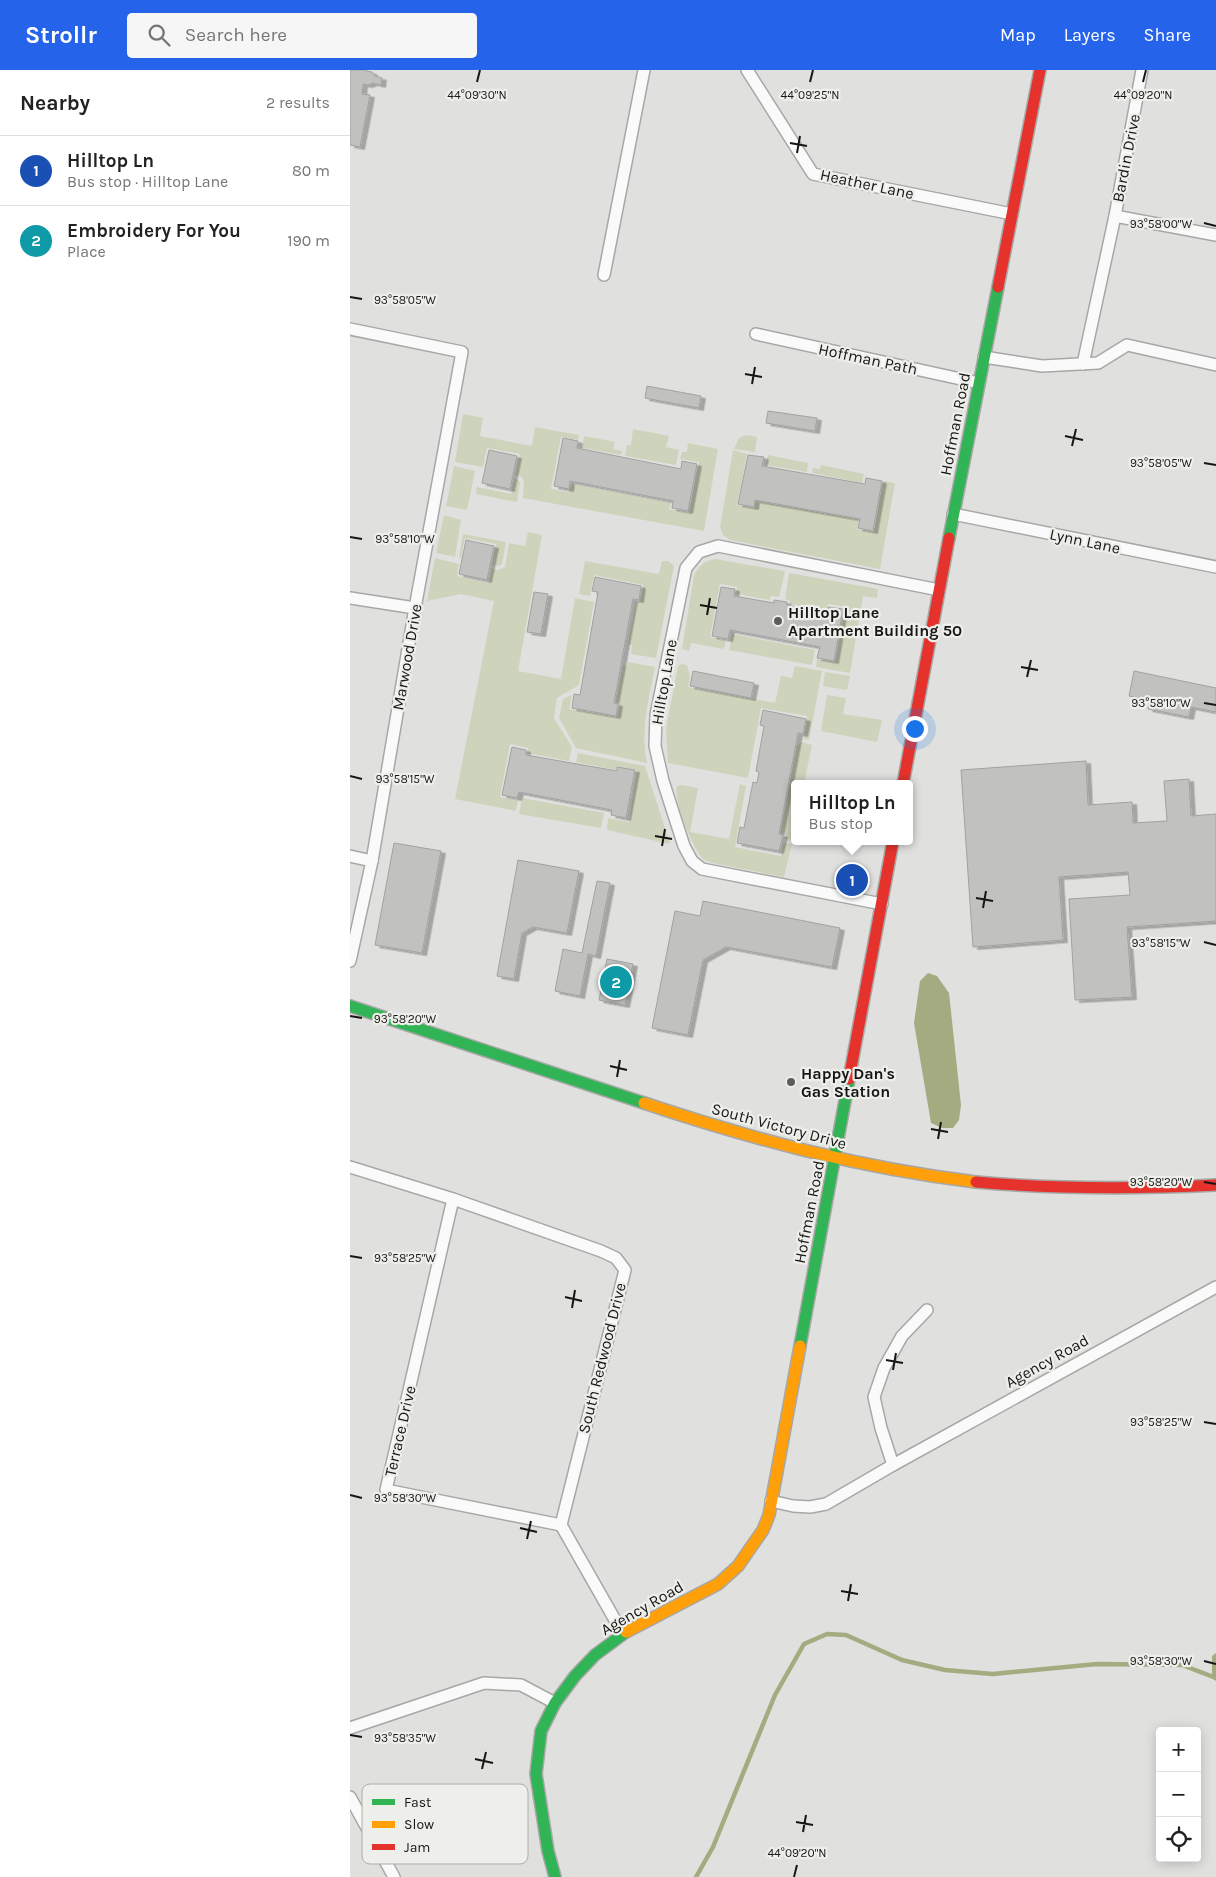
<!DOCTYPE html>
<meta charset="utf-8">
<style>
:root{--surface:#fff;--page:#f6f6f6;--text:#222;--muted:#767676;--line:#e0e0e0;--accent:#2563eb}
body{margin:0;font-family:Karla,sans-serif;background:var(--page);color:var(--text)}
.controls{position:absolute;right:15px;bottom:15px;display:grid;overflow:hidden;border-radius:5px;box-shadow:0 2px 12px #0003}
.controls button{width:45px;height:45px;display:grid;place-items:center;padding:0;border:0;border-bottom:1px solid var(--line);background:var(--surface);color:var(--text);font:25px sans-serif}
.you{position:absolute;left:564px;top:658px;width:18px;height:18px;margin:-12px;border:4px solid #fff;border-radius:50%;background:#1a73e8;box-shadow:0 0 0 8px #1a73e833}
.badge{display:grid;place-items:center;width:32px;height:32px;border-radius:50%;background:var(--accent);color:#fff;font-size:16px;font-weight:700}
.pin{position:absolute;translate:-50% -50%;border:2px solid #fff;box-shadow:0 1px 5px #0006}
.popup{position:absolute;left:441px;top:710px;width:122px;height:65px;box-sizing:border-box;display:grid;place-content:center;border-radius:5px;background:var(--surface);filter:drop-shadow(0 1px 4px #0005);font-size:16px;white-space:nowrap;color:var(--muted)}
.popup b{font-size:19px;color:var(--text)}
.popup::after{content:'';position:absolute;left:50%;top:100%;margin-left:-10px;border:10px solid transparent;border-top-color:var(--surface)}
.list{margin:0;padding:0;list-style:none}
h2{display:flex;justify-content:space-between;align-items:center;height:65px;margin:0;padding:0 20px;font-size:21px}
h2 small{font-size:16px;font-weight:400;color:var(--muted)}
.list li{display:grid;grid-template-columns:32px 1fr auto;gap:15px;align-items:center;box-sizing:border-box;height:70px;padding:0 20px;border-top:1px solid var(--line)}
.list b{display:block;font-size:19px;white-space:nowrap}
.list p{margin:0;font-size:16px;white-space:nowrap;color:var(--muted)}
.list em{font-size:16px;font-style:normal;color:var(--muted)}
.icon{flex:none;width:28px;height:28px;fill:none;stroke:currentColor;stroke-width:2;stroke-linecap:round;stroke-linejoin:round}
.map{position:relative;flex:none;width:866px;height:1807px;overflow:hidden}
header{display:flex;align-items:center;gap:30px;box-sizing:border-box;height:70px;padding:0 25px;background:var(--accent);color:#fff}
header strong{font-size:24px}
nav{display:flex;gap:28px;margin-inline-start:auto;font-size:18px}
.search{width:350px;height:45px;background:var(--page);display:flex;align-items:center;gap:12px;box-sizing:border-box;padding:0 18px;border-radius:5px;color:var(--muted);font-size:19px}
main{display:flex}
aside{flex:1;background:var(--surface)}
.map>svg:first-child{display:block}
.green{fill:#ced3bc}
.water{fill:#a4ab80}
.lines{fill:none;stroke-linecap:round;stroke-linejoin:round}
.stream{stroke:#a4ab80;stroke-width:4.5}
.building{fill:#c1c1bf;stroke:#a1a2a0;filter:url(#shadow)}
.street-casing{stroke:#a7a7a5;stroke-width:14}
.fast-casing{stroke:#a7a7a5;stroke-width:14}
.slow-casing{stroke:#a7a7a5;stroke-width:14}
.jam-casing{stroke:#a7a7a5;stroke-width:14}
.street{stroke:#fafafa;stroke-width:11}
.fast{stroke:#30b455;stroke-width:11}
.slow{stroke:#ff9f0a;stroke-width:11}
.jam{stroke:#e5322d;stroke-width:11}
.ticks{fill:none;stroke:#161715;stroke-width:2}
.poi-dot{fill:#5d5e5b;stroke:#eeefea;stroke-width:2}
.labels{text-anchor:middle;dominant-baseline:central;stroke-width:4.5;stroke-linejoin:round;paint-order:stroke}
.street-label{font-size:16px;fill:#161715;stroke:#eeefea}
.poi-label{font-size:16px;font-weight:bold;fill:#161715;stroke:#eeefea;text-anchor:start}
.key{fill:#eeefea;stroke:#adaeaa;stroke-width:1}
.key-label{font-size:14px;fill:#161715}
.ticks-label{font-size:12px;text-anchor:middle;fill:#161715;stroke:#eeefea;stroke-width:4.5;stroke-linejoin:round;paint-order:stroke}
</style>
<header>
<strong>Strollr</strong>
<div class="search"><svg class="icon" aria-label="search" viewBox="0 0 24 24"><circle cx="10" cy="10" r="6"/><path d="M15 15l6 6"/></svg>Search here</div>
<nav><a>Map</a><a>Layers</a><a>Share</a></nav>
</header>
<main>
<aside>
<h2>Nearby<small>2 results</small></h2>
<ul class="list">
<li><span class="badge" style="background:#1a4fb4">1</span><div><b>Hilltop Ln</b><p>Bus stop · Hilltop Lane</p></div><em>80 m</em></li>
<li><span class="badge" style="background:#0f9aa8">2</span><div><b>Embroidery For You</b><p>Place</p></div><em>190 m</em></li>
</ul>
</aside>
<div class="map">
<svg width="866" height="1807" viewBox="0 0 866 1807">
<defs>
<filter id="shadow"><feDropShadow dx="4.5" dy="2.5" stdDeviation="0" flood-color="#0004"/></filter>
</defs>
<rect width="100%" height="100%" fill="#e0e1de"/>
<!-- green -->
<g class="green">
<path d="M113 344 133 348 130 366 182 376 185 357 229 365 228 370 211 367 201 419 219 422 222 414 321 433 319 439 339 443 349 392 330 389 332 382H337L338 373 368 379 354 461 173 428 174 411 171 406 165 405 170 384 137 378 133 397 105 392Z"/>
<path d="M283 359 319 366 316 377 329 380 326 395 275 386 277 375H281Z"/>
<path d="M396 365 407 367 405 382 384 379 389 368Z"/>
<path d="M234 366 265 372 263 379 272 381 271 385 232 378Z"/>
<path d="M383 380 397 384 387 435 404 438 406 431 509 449 507 459 524 462 533 411 545 413 530 499 380 470 373 465 370 457Z"/>
<path d="M418 385 458 393 457 402 416 395Z"/>
<path d="M471 395 514 404 512 413 462 403 463 398 470 399Z"/>
<path d="M104 396 125 401 117 440 96 436Z"/>
<path d="M164 409 169 410 170 413 167 432 126 424 127 417 161 424Z"/>
<path d="M94 445 111 450 105 487 86 483Z"/>
<path d="M178 462 192 465 168 601 211 609 225 528 244 532 229 615 207 628 204 648 222 677 219 691 177 683 178 678 160 674 150 727 168 731 166 741 105 729 144 531 111 524 77 531 85 488 109 494 107 506 139 513 142 498 148 500 155 497 159 473 175 476Z"/>
<path d="M113 464 156 472 152 494 148 496 142 495 146 474 115 468 111 488 109 487Z"/>
<path d="M365 489 435 501 429 527 421 526 420 530 386 524 387 517 370 514 360 567 376 571 374 579 341 573 339 581 332 579 344 505C350 495 354 491 365 489Z"/>
<path d="M235 491 309 504 312 491H318L324 496 306 588 281 584 282 575 278 574 286 532H290L293 515 244 505 240 526 229 524Z"/>
<path d="M439 503 528 519 527 528 513 526 500 603 466 597 467 589 485 592 496 537 478 534 476 541 439 534 440 531 435 529Z"/>
<path d="M382 564 465 580 462 595 379 580Z"/>
<path d="M278 592 305 597C299 629 290 660 297 693L226 678 209 648 213 629 222 625 219 639 267 647 270 633 266 632 273 595 277 596Z"/>
<path d="M331 594 337 595 340 606 338 617 425 633 431 606 442 608 445 596 472 601 459 670 454 669 457 646 411 638 398 708 318 693 316 659 328 596Z"/>
<path d="M475 602 500 606 497 620 473 616Z"/>
<path d="M477 625 496 628 493 644 532 650 527 672 471 661Z"/>
<path d="M452 672 462 675 454 714H444V760L443 770 435 769V764L430 763 447 675Z"/>
<path d="M228 683 295 696 320 774 257 760 258 748 279 752 287 700 267 696 266 700 226 692Z"/>
<path d="M390 714 396 716 385 777 431 786 433 773 442 774 434 807 362 793C360 792 355 790 354 790 343 780 323 730 327 716L332 715 348 718 340 762 379 769Z"/>
<path d="M172 728 254 743 251 758 169 744Z"/>
</g>
<!-- water -->
<g class="water">
<path d="M578 903 587 906 599 923 611 1035 609 1050 603 1058H592L581 1053 564 953 570 911Z"/>
<path d="M866 1583V1611L862 1608V1586Z"/>
</g>
<g class="lines">
<!-- stream -->
<path class="stream" d="M346 1807 363 1777 425 1625 454 1574 477 1564 496 1565 552 1590 595 1600 643 1604 747 1594 832 1595 866 1608"/>
</g>
<!-- building -->
<g class="building">
<path d="M0 0H17L16 1 22 2 25 6 32 8 31 15 23 13 18 15 13 14 12 24 20 25 10 77 0 75Z"/>
<path d="M297 316 351 326 349 338 295 328Z"/>
<path d="M418 341 467 348 465 361 416 353Z"/>
<path d="M213 368 228 371 227 378 331 399 332 391 347 394 338 441 322 438 323 431 220 411 219 419 204 416Z"/>
<path d="M139 380 167 386 160 419 132 413Z"/>
<path d="M398 385 414 387 412 396 515 414 516 408 532 411 523 461 508 458 510 449 405 430 404 437 388 434Z"/>
<path d="M116 470 144 476 137 510 109 504Z"/>
<path d="M245 507 291 516 289 530 283 529 264 633 268 634 266 646 222 638 224 624 230 625 248 522 242 521Z"/>
<path d="M371 517 385 519 384 526 424 533V530L437 532V535L477 543 478 537 493 539 484 591 467 588 470 577 380 560 378 569 362 566Z"/>
<path d="M184 522 198 524 191 564 177 562Z"/>
<path d="M343 601 404 613 401 628 340 616Z"/>
<path d="M784 601 866 618V642L841 637 839 647 798 639 799 630 779 626Z"/>
<path d="M413 640 456 649 453 664 448 663 429 764 433 765 429 781 387 773 390 757 394 758 403 712 407 713 409 702 406 701 414 656 410 655Z"/>
<path d="M162 677 176 680V685L267 701V697L285 700 276 748 261 745 262 740 169 722 167 728 152 725Z"/>
<path d="M736 691 738 735 782 732 783 753 817 751 814 711 839 709 841 746 866 744V851L777 857 782 927 725 930 719 829 780 825 778 802 709 807 713 870 623 877 611 700Z"/>
<path d="M44 773 91 781 72 883 25 875Z"/>
<path d="M168 790 229 801 217 863 183 857 172 863 164 909 147 906Z"/>
<path d="M247 811 260 813 246 886 238 884 230 926 205 921 213 879 232 883Z"/>
<path d="M353 831 490 858 482 897 376 877 353 890 338 965 302 958 325 841 350 846Z"/>
<path d="M257 889 283 894 275 935 249 930Z"/>
</g>
<g class="lines">
<defs>
<g id="street">
<path d="M397 0 463 104 662 144"/>
<path d="M765 146 866 165"/>
<path d="M254 205 294 0"/>
<path d="M0 259 112 282 65 538 22 791 0 891"/>
<path d="M406 264 629 313"/>
<path d="M634 287 692 296 748 293 777 275 866 295"/>
<path d="M733 294 765 146 792 0"/>
<path d="M603 444 866 497"/>
<path d="M0 528 65 538"/>
<path d="M0 786 22 791"/>
<path d="M532 834 352 799 342 791 334 776 313 711 305 676 306 645 336 498 349 482 368 476 589 520"/>
<path d="M0 1097 103 1129 251 1181 266 1188 275 1200 211 1455 273 1564"/>
<path d="M103 1129 36 1420 211 1455"/>
<path d="M543 1395 531 1358 524 1327 534 1298 552 1266 577 1240"/>
<path d="M421 1431 443 1436 460 1437 476 1434 543 1395 866 1217"/>
<path d="M0 1658 134 1613 171 1615 205 1633"/>
<path d="M0 1727 44 1807"/>
</g>
<g id="fast">
<path d="M599 468 648 217"/>
<path d="M0 936 294 1033"/>
<path d="M450 1276 499 1009"/>
<path d="M205 1807 198 1781 186 1704 191 1661 205 1633 225 1606 245 1585 276 1562"/>
</g>
<g id="slow">
<path d="M294 1033C405 1070 510 1098 626 1112"/>
<path d="M276 1562 368 1514 388 1496 413 1460 419 1445 450 1276"/>
</g>
<g id="jam">
<path d="M648 217 690 0"/>
<path d="M553 714 599 468"/>
<path d="M499 1009 543 771"/>
<path d="M626 1112C706 1119 786 1119 866 1115"/>
</g>
</defs>
<!-- street casing -->
<use href="#street" class="street-casing"/>
<!-- fast casing -->
<use href="#fast" class="fast-casing"/>
<!-- slow casing -->
<use href="#slow" class="slow-casing"/>
<!-- jam casing -->
<use href="#jam" class="jam-casing"/>
<!-- street -->
<use href="#street" class="street"/>
<!-- fast -->
<use href="#fast" class="fast"/>
<!-- slow -->
<use href="#slow" class="slow"/>
<!-- jam -->
<use href="#jam" class="jam"/>
</g>
<!-- ticks -->
<path class="ticks" d="M127 12 130 0M460 12 463 0M793 12 796 0M440 73 457 76M447 83 450 66M854 153 866 156M0 227 12 229M395 304 412 307M402 314 405 297M715 366 733 370M722 376 726 359M854 393 866 395M0 467 12 469M350 535 367 538M357 545 360 528M671 597 688 600M677 607 681 590M854 633 866 635M0 706 12 709M305 766 322 769M312 776 315 759M626 828 643 831M633 838 636 821M854 872 866 875M0 946 12 948M260 996 277 1000M267 1007 270 990M581 1059 598 1062M588 1069 591 1052M854 1112 866 1114M0 1186 12 1188M215 1227 232 1231M222 1238 225 1220M536 1290 553 1293M543 1300 546 1283M854 1352 866 1354M0 1425 12 1428M170 1458 187 1462M177 1469 181 1451M491 1521 508 1524M498 1531 501 1514M854 1591 866 1594M0 1665 12 1667M125 1689 143 1693M132 1699 136 1682M446 1752 463 1755M453 1762 456 1745M444 1807 447 1795"/>
<!-- markers -->
<g class="poi-dot">
<circle cx="428" cy="551" r="5"/>
<circle cx="441" cy="1012" r="5"/>
</g>
<g class="labels">
<!-- street labels -->
<g class="street-label">
<text transform="translate(776 88) rotate(-79)">Bardin Drive</text>
<text transform="translate(517 114) rotate(12)">Heather Lane</text>
<text transform="translate(518 289) rotate(12)">Hoffman Path</text>
<text transform="translate(605 354) rotate(-79)">Hoffman Road</text>
<text transform="translate(735 471) rotate(12)">Lynn Lane</text>
<text transform="translate(57 587) rotate(-80)">Marwood Drive</text>
<text transform="translate(314 612) rotate(-80)">Hilltop Lane</text>
<text transform="translate(429 1056) rotate(15)">South Victory Drive</text>
<text transform="translate(459 1142) rotate(-79)">Hoffman Road</text>
<text transform="translate(252 1288) rotate(-76)">South Redwood Drive</text>
<text transform="translate(697 1291) rotate(-29)">Agency Road</text>
<text transform="translate(50 1361) rotate(-77)">Terrace Drive</text>
<text transform="translate(292 1538) rotate(-30)">Agency Road</text>
</g>
<!-- poi labels -->
<g class="poi-label">
<text x="438" y="542">Hilltop Lane<tspan x="438" dy="18">Apartment Building 50</tspan></text>
<text x="451" y="1003">Happy Dan's<tspan x="451" dy="18">Gas Station</tspan></text>
</g>
</g>
<!-- legend -->
<rect x="12" y="1714" width="166" height="80" rx="8" class="key"/>
<rect x="22" y="1729" width="23" height="6" fill="#30b455"/>
<rect x="22" y="1751" width="23" height="7" fill="#ff9f0a"/>
<rect x="22" y="1774" width="23" height="6" fill="#e5322d"/>
<g class="key-label">
<text x="54" y="1737">Fast</text>
<text x="54" y="1759">Slow</text>
<text x="54" y="1782">Jam</text>
</g>
<g class="ticks-label">
<text x="127" y="29">44°09'30"N</text>
<text x="460" y="29">44°09'25"N</text>
<text x="793" y="29">44°09'20"N</text>
<text x="811" y="158">93°58'00"W</text>
<text x="55" y="234">93°58'05"W</text>
<text x="811" y="397">93°58'05"W</text>
<text x="55" y="473">93°58'10"W</text>
<text x="811" y="637">93°58'10"W</text>
<text x="55" y="713">93°58'15"W</text>
<text x="811" y="877">93°58'15"W</text>
<text x="55" y="953">93°58'20"W</text>
<text x="811" y="1116">93°58'20"W</text>
<text x="55" y="1192">93°58'25"W</text>
<text x="811" y="1356">93°58'25"W</text>
<text x="55" y="1432">93°58'30"W</text>
<text x="811" y="1595">93°58'30"W</text>
<text x="55" y="1672">93°58'35"W</text>
<text x="447" y="1787">44°09'20"N</text>
</g>
</svg>
<div class="controls">
<button>+</button>
<button>−</button>
<button><svg class="icon" aria-label="locate" viewBox="0 0 24 24"><circle cx="12" cy="12" r="6"/><path d="M12 2v4M12 18v4M2 12h4M18 12h4"/></svg></button>
</div>
<div class="you"></div>
<div class="pin badge" style="left:502px;top:810px;background:#1a4fb4">1</div>
<div class="popup"><b>Hilltop Ln</b>Bus stop</div>
<div class="pin badge" style="left:266px;top:912px;background:#0f9aa8">2</div>
</div>
</main>
